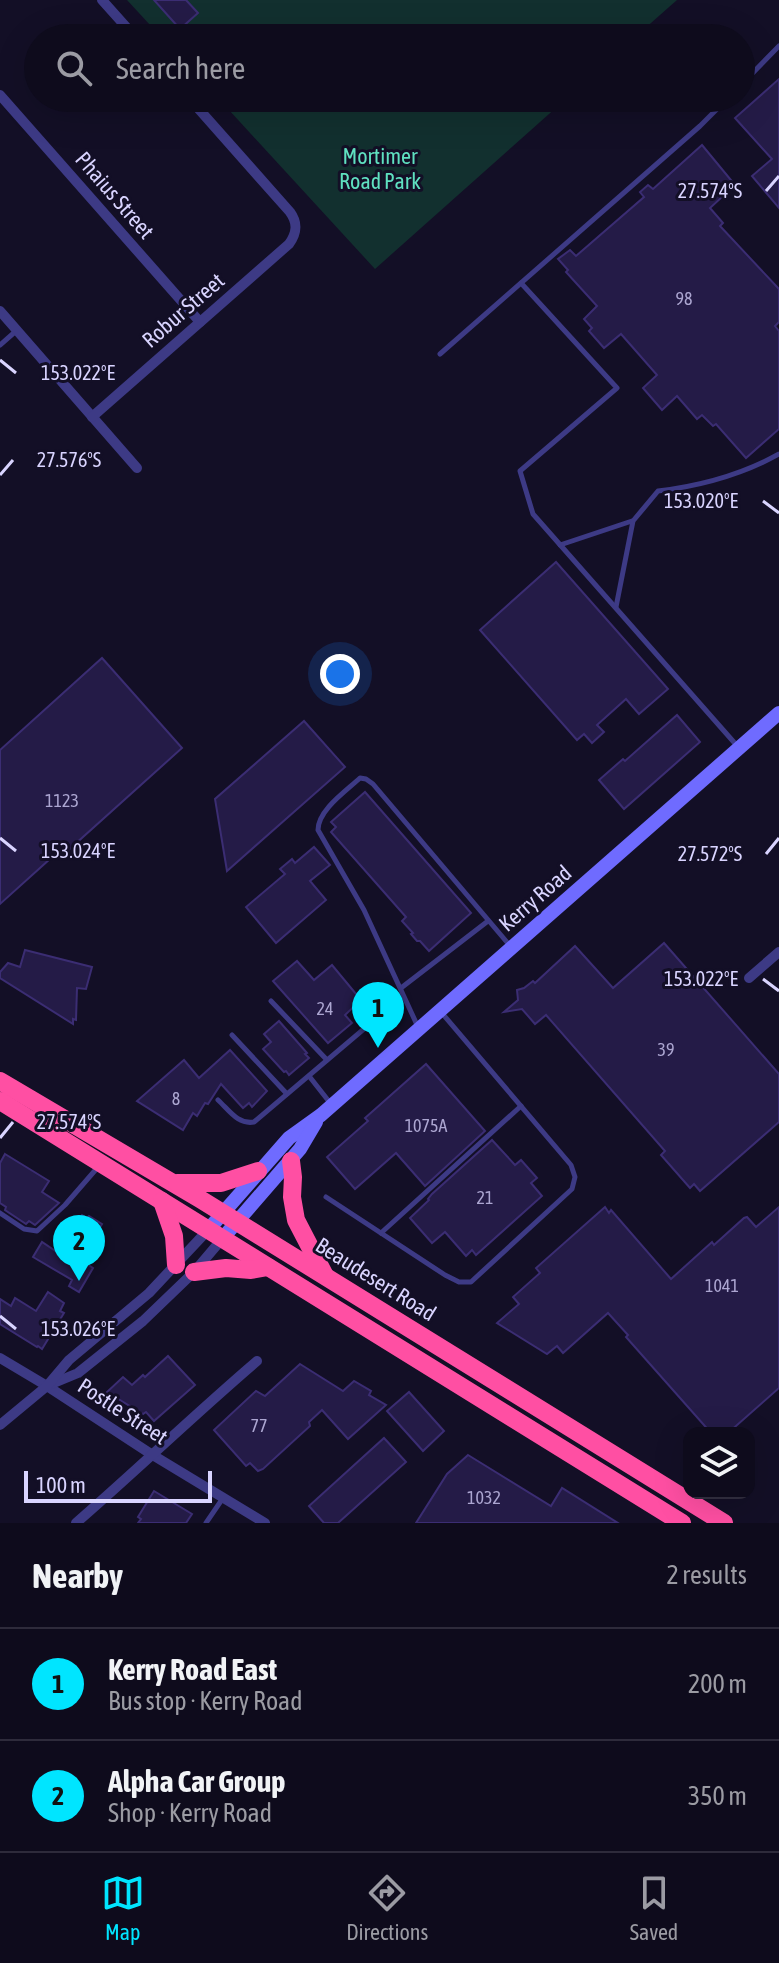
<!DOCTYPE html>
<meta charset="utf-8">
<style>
:root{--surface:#0e0b1c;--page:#171425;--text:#f1f3f6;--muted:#9b9ba3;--line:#2e2b3b;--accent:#00e5ff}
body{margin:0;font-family:"Asap Condensed",sans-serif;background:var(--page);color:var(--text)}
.controls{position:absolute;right:24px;bottom:24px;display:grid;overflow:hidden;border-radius:16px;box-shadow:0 8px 32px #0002}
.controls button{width:72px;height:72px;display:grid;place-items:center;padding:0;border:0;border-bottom:2px solid var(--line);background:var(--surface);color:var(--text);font:40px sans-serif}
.scale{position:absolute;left:24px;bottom:20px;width:188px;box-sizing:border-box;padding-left:8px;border:4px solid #d9d4ff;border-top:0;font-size:22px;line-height:28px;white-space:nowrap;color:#d9d4ff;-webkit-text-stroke:6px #130f26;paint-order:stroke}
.you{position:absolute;left:340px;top:674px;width:28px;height:28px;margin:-20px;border:6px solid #fff;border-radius:50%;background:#1a73e8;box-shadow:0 0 0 12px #1a73e833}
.badge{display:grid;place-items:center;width:52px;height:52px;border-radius:50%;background:var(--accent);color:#111;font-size:26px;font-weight:700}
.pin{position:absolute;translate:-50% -66px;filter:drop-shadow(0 2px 4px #0008)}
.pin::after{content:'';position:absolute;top:42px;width:28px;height:24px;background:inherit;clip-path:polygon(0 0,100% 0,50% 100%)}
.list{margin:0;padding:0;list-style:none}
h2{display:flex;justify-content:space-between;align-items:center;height:104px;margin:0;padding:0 32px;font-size:34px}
h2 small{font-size:26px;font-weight:400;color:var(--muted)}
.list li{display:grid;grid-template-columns:52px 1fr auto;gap:24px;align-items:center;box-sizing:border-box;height:112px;padding:0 32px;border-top:2px solid var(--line)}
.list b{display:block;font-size:30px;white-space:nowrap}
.list p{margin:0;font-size:26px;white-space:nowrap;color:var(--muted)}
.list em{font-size:26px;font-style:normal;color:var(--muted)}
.icon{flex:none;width:44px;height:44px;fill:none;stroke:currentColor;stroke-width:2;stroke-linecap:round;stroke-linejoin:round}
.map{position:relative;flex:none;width:779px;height:1523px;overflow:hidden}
.search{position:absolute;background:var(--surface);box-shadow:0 8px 32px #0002;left:24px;right:24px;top:24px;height:88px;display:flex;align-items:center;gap:20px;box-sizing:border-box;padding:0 28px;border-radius:44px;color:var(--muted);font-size:30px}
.sheet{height:328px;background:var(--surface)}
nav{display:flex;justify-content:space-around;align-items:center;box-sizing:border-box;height:112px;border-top:2px solid var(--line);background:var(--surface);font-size:22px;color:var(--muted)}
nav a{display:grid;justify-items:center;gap:4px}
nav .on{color:var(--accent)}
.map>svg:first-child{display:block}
.green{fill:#12302f}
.building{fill:#241b47;stroke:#3b2d73;stroke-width:2}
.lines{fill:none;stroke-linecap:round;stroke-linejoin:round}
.lane{stroke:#3d3a85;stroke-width:5}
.street{stroke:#3d3a85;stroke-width:10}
.secondary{stroke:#6f6bff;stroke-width:14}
.highway{stroke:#ff4fa3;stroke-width:18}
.ticks{fill:none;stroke:#d9d4ff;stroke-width:3}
.labels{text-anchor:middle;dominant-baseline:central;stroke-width:6;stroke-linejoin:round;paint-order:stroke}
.number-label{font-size:18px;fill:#aca6d1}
.park-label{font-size:22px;fill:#5fe0c0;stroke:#130f26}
.street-label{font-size:22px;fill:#d9d4ff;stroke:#130f26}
.ticks-label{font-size:20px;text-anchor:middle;fill:#d9d4ff;stroke:#130f26;stroke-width:6;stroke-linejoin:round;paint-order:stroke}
</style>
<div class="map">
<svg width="779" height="1523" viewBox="0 0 779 1523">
<rect width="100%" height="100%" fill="#130f26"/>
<!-- green -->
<g class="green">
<path d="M127 0H677L634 38H162Z"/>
<path d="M218 98H567L375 269Z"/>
</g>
<!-- building -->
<g class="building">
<path d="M154 0H186L198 13 180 29Z"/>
<path d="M779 79V208L752 176 772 159 735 118Z"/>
<path d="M702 145 735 185 710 208 723 223 720 226 779 289V322L775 326 779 331V429L746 458 716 424 713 426 702 415 697 419 677 396 662 410 643 388 657 375 621 334 604 348 589 331 592 328 584 319 597 306 566 272 568 270 558 259 570 250 576 256 644 197 640 192 648 185 653 189Z"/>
<path d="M556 562 668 689 639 714 626 699 597 725 604 732 592 743 584 734 577 740 480 630Z"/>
<path d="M102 658 182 748 64 854 60 850 0 904V750Z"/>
<path d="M677 715 700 742 624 809 599 780 623 759 625 761Z"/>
<path d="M304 721 345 767 227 871 215 799Z"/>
<path d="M365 792 471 913 429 951 420 941H417L411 934 413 933 402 921 406 917 331 832 336 827 331 822Z"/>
<path d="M314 847 330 865 310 881 326 900 276 943 246 907 285 874 280 869 292 859 295 863Z"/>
<path d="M664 943 779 1074V1122L700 1191 694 1184 690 1188 661 1155 665 1151 546 1015 535 1024 522 1009 504 1012 518 1000 517 990 524 988 533 981 535 983 575 946 613 988Z"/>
<path d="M25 950 92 967 86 989 77 988 76 1020 73 1019V1024L0 978V972L8 963 20 967Z"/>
<path d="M297 961 314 980 332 965 361 1000 345 1015 352 1023 328 1043 273 981Z"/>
<path d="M279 1021 307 1053 305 1054 309 1058 289 1075 286 1071 284 1072 263 1049 271 1042 264 1034Z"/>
<path d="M230 1050 267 1091 252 1107 249 1103 243 1108 221 1084 208 1104 205 1103 197 1116 193 1113 183 1130 137 1101 184 1060 199 1078Z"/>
<path d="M426 1064 485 1131 425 1186 396 1153 355 1189 327 1157 368 1121 365 1118Z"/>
<path d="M492 1140 515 1165 521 1160 537 1178 531 1183 542 1196 476 1255 472 1250 466 1256 445 1232 432 1243 410 1218 429 1200 428 1199 432 1194Z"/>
<path d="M5 1154 49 1181 42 1192 59 1203 35 1225 29 1221 26 1224 5 1210 6 1207 0 1203V1163Z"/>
<path d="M605 1207 609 1213 611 1210 671 1279 712 1242 714 1245 744 1218 747 1217 756 1227 779 1207V1388L728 1433H711L626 1337 628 1335 608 1313 563 1353 557 1346 547 1354 497 1323 519 1304 513 1297 540 1273 536 1268Z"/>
<path d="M82 1215 87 1218 89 1216 102 1224 80 1259 93 1268 79 1292 69 1286 72 1280 33 1257 42 1242 63 1256 76 1234 72 1231Z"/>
<path d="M48 1292 64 1303 60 1311 64 1313 42 1349 38 1346 37 1347 0 1324V1299L11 1306 15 1298 36 1311Z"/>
<path d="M168 1356 195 1385 154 1421 146 1412 143 1414 107 1392 123 1377 132 1385 143 1375 145 1377Z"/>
<path d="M300 1364 343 1391 354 1381 371 1391 369 1395 386 1405 348 1439 322 1410 309 1422 310 1426 263 1469 258 1471 250 1463 246 1466 214 1430 256 1391 265 1396Z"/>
<path d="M409 1392 444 1431 423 1451 387 1411Z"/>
<path d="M384 1438 406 1462 338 1523H324L309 1506Z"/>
<path d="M468 1455 551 1506 562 1488 618 1523H416L447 1474Z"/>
<path d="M154 1491 192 1514 186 1523H138L141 1519 138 1517Z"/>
</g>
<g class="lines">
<!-- lane -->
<g class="lane">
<path d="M741 85 779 46"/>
<path d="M521 283 617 388 520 471 533 514 739 748"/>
<path d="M0 345 16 331"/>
<path d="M440 354 700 126 728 98"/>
<path d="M560 545 632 521"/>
<path d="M616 607 633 521 658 491C699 486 743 474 779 454"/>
<path d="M401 988 488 921"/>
<path d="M271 1001 327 1060"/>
<path d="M418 1027 364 910 318 830C318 810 346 791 360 778L366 779 373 784 511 947"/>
<path d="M232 1035 287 1094"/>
<path d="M309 1076 331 1104"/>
<path d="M218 1100C229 1110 238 1125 254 1122L378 1017"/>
<path d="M326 1197 445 1275 459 1282H471L572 1189 575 1177 571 1165 441 1012"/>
<path d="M0 1213 24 1229 37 1231 65 1205 98 1167"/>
<path d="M381 1233 521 1106"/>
<path d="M206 1523 223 1498"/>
</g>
<!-- street -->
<g class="street">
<path d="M102 0 136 38"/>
<path d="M0 95 200 322"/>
<path d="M0 311 137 468"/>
<path d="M92 417 289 244C297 233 298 223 290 212L189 98"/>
<path d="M749 978 779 952"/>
<path d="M0 1358 47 1386 151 1454 265 1523"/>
<path d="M49 1385 78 1373 143 1321 194 1272 222 1239"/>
<path d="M0 1425 47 1386 69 1360 149 1293 208 1230"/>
<path d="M76 1523C137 1470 195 1414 257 1361"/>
</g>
<!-- secondary -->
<g class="secondary">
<path d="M208 1230 289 1138 321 1115 779 713"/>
<path d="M222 1239 300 1149 316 1122"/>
</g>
<!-- highway -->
<g class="highway">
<path d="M0 1081 200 1199 724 1523"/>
<path d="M0 1101 682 1523"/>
<path d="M291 1161 293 1177 292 1197 296 1220 324 1274"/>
<path d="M177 1183H221L258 1171"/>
<path d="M162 1201 174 1236 176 1265"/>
<path d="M194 1272 226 1268 251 1270 268 1267"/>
</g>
</g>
<!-- ticks -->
<path class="ticks" d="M766 191 779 176M0 360 16 373M0 475 13 460M763 501 779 513M0 838 16 851M766 854 779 838M763 979 779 991M0 1138 13 1122M0 1316 16 1329"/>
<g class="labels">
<!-- number labels -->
<g class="number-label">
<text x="684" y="298">98</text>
<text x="62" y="800">1123</text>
<text x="325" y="1008">24</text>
<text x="666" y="1049">39</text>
<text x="176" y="1098">8</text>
<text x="426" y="1125">1075A</text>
<text x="485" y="1197">21</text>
<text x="722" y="1285">1041</text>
<text x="259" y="1425">77</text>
<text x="484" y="1497">1032</text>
</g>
<!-- park labels -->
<g class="park-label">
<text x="380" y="156">Mortimer<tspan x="380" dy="25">Road Park</tspan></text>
</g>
<!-- street labels -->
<g class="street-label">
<text transform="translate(115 195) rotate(49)">Phaius Street</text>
<text transform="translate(183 310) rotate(-41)">Robur Street</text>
<text transform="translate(535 898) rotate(-41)">Kerry Road</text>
<text transform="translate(376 1279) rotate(32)">Beaudesert Road</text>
<text transform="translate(123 1411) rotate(33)">Postle Street</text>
</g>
</g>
<g class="ticks-label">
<text x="710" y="198">27.574°S</text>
<text x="78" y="380">153.022°E</text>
<text x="69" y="467">27.576°S</text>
<text x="701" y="508">153.020°E</text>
<text x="78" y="858">153.024°E</text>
<text x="710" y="861">27.572°S</text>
<text x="701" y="986">153.022°E</text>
<text x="69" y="1129">27.574°S</text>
<text x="78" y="1336">153.026°E</text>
</g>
</svg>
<div class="controls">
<button><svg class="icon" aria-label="layers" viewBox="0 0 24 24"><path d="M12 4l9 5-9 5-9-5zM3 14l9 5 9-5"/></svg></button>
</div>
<div class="scale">100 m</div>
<div class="you"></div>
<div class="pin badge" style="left:378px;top:1048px">1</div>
<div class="pin badge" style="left:79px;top:1281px">2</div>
<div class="search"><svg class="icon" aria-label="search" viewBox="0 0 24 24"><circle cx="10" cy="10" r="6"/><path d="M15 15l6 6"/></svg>Search here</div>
</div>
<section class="sheet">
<h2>Nearby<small>2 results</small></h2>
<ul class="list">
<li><span class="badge">1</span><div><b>Kerry Road East</b><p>Bus stop · Kerry Road</p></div><em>200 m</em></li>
<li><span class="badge">2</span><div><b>Alpha Car Group</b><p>Shop · Kerry Road</p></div><em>350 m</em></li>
</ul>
</section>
<nav>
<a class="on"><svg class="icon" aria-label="map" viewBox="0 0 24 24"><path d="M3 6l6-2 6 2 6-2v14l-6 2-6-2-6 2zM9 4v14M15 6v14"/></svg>Map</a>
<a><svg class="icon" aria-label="directions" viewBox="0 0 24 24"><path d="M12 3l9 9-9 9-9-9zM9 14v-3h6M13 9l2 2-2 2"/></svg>Directions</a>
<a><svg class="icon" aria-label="saved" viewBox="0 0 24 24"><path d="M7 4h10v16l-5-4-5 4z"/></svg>Saved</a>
</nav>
